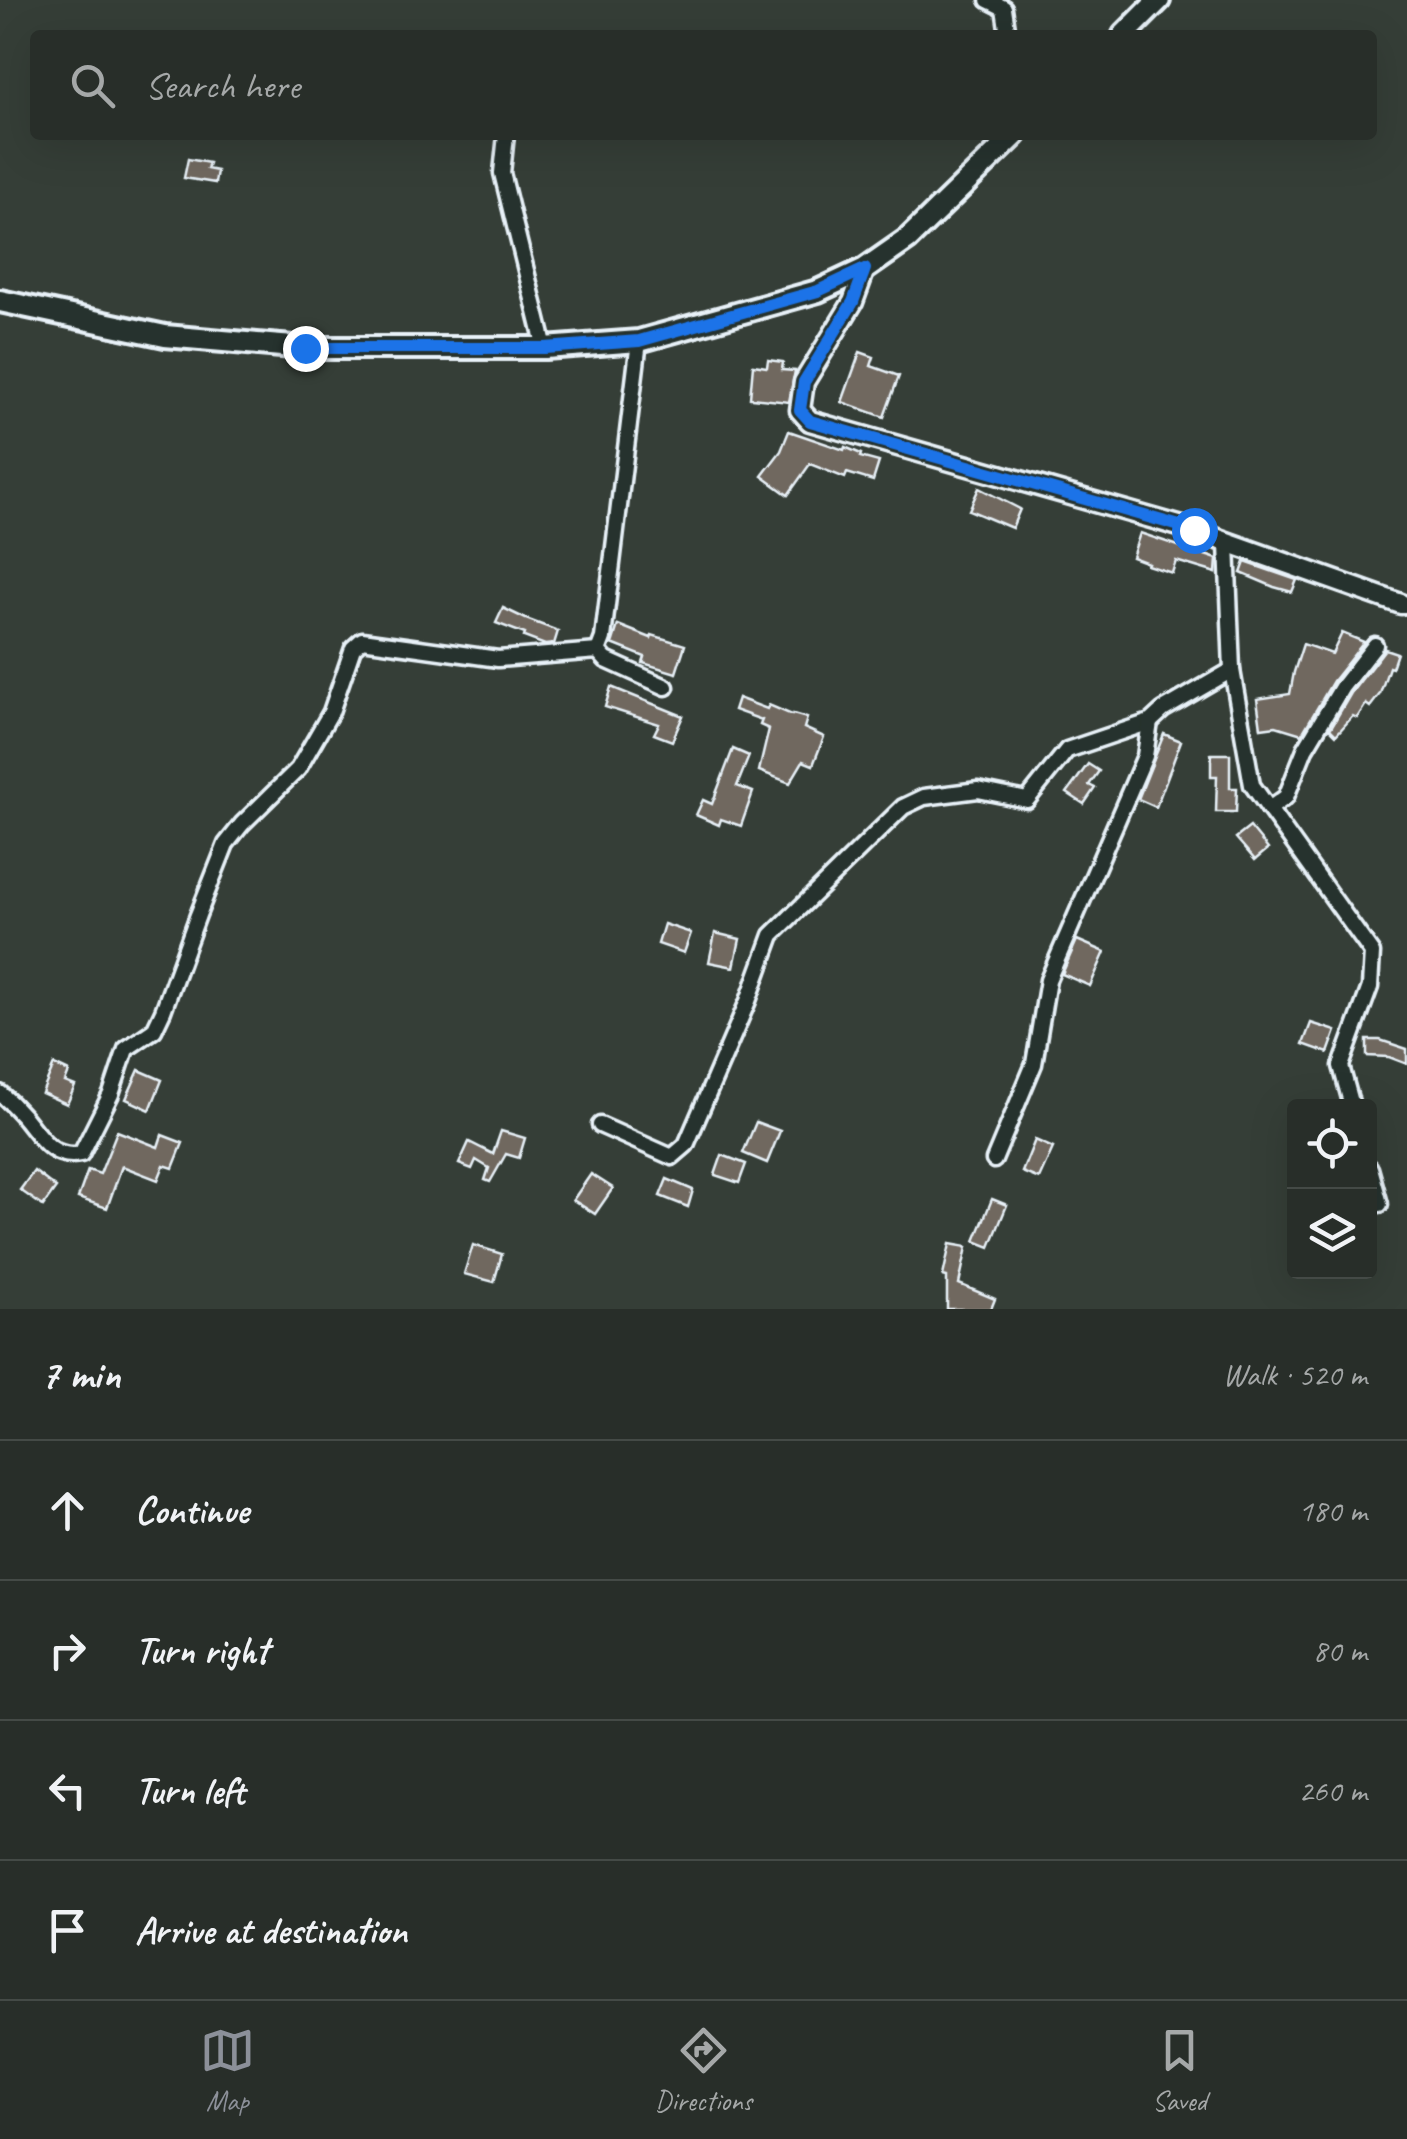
<!DOCTYPE html>
<meta charset="utf-8">
<style>
:root{--surface:#282e29;--page:#303631;--text:#f1f3f6;--muted:#a5a8a8;--line:#444a46;--accent:#8c9099}
body{margin:0;font-family:Caveat,sans-serif;background:var(--page);color:var(--text)}
.controls{position:absolute;right:30px;bottom:30px;display:grid;overflow:hidden;border-radius:10px;box-shadow:0 10px 40px #0002}
.controls button{width:90px;height:90px;display:grid;place-items:center;padding:0;border:0;border-bottom:2px solid var(--line);background:var(--surface);color:var(--text);font:50px sans-serif}
.stop{position:absolute;width:30px;height:30px;margin:-22px;border:8px solid #1a73e8;border-radius:50%;background:#fff}
.stop.end{background:#1a73e8;border-color:#fff;box-shadow:0 2px 10px #0008}
.list{margin:0;padding:0;list-style:none}
h2{display:flex;justify-content:space-between;align-items:center;height:130px;margin:0;padding:0 40px;font-size:42px}
h2 small{font-size:32px;font-weight:400;color:var(--muted)}
.list li{display:grid;grid-template-columns:65px 1fr auto;gap:30px;align-items:center;box-sizing:border-box;height:140px;padding:0 40px;border-top:2px solid var(--line)}
.list b{display:block;font-size:38px;white-space:nowrap}
.list em{font-size:32px;font-style:normal;color:var(--muted)}
.icon{flex:none;width:55px;height:55px;fill:none;stroke:currentColor;stroke-width:2;stroke-linecap:round;stroke-linejoin:round}
.map{position:relative;flex:none;width:1407px;height:1309px;overflow:hidden}
.search{position:absolute;background:var(--surface);box-shadow:0 10px 40px #0002;left:30px;right:30px;top:30px;height:110px;display:flex;align-items:center;gap:25px;box-sizing:border-box;padding:0 35px;border-radius:10px;color:var(--muted);font-size:38px}
.sheet{height:690px;background:var(--surface)}
nav{display:flex;justify-content:space-around;align-items:center;box-sizing:border-box;height:140px;border-top:2px solid var(--line);background:var(--surface);font-size:28px;color:var(--muted)}
nav a{display:grid;justify-items:center;gap:5px}
nav .on{color:var(--accent)}
.map>svg:first-child{display:block}
.building{fill:#70685f;stroke:#e8f1f8;stroke-width:2.5}
.lines{fill:none;stroke-linecap:round;stroke-linejoin:round}
.minor-casing{stroke:#e8f1f8;stroke-width:21}
.tertiary-casing{stroke:#e8f1f8;stroke-width:25}
.secondary-casing{stroke:#e8f1f8;stroke-width:28}
.minor{stroke:#26332d;stroke-width:14}
.tertiary{stroke:#26332d;stroke-width:18}
.secondary{stroke:#26332d;stroke-width:20}
.route{stroke:#1a73e8;stroke-width:12}
</style>
<div class="map">
<svg width="1407" height="1309" viewBox="0 0 1407 1309">
<rect width="100%" height="100%" fill="#353e37"/>
<filter id="ink" filterUnits="userSpaceOnUse"><feTurbulence type="fractalNoise" baseFrequency=".01" numOctaves="2"/><feDisplacementMap in="SourceGraphic" scale="20" xChannelSelector="R" yChannelSelector="G"/><feConvolveMatrix kernelMatrix="1 2 1 2 8 2 1 2 1" color-interpolation-filters="sRGB"/></filter>
<g filter="url(#ink)">
<!-- building -->
<g class="building">
<path d="M188 159 209 163 207 169 217 171 215 183 184 178Z"/>
<path d="M860 352 874 357 871 366 899 376 884 417 842 402Z"/>
<path d="M768 360 783 362 782 370 795 371 789 402 750 398 753 365 767 367Z"/>
<path d="M789 431 844 450 845 447 861 454 860 457 879 462 873 481 847 473 845 478 810 464 788 495 762 476 781 451Z"/>
<path d="M979 488 1020 509 1012 528 969 510Z"/>
<path d="M1140 533 1217 559 1216 573 1176 561 1172 573 1147 565 1148 563 1132 557Z"/>
<path d="M1245 562 1297 580 1292 592 1274 587 1241 573Z"/>
<path d="M503 608 526 619 558 631 554 644 545 645 524 637 525 634 496 623Z"/>
<path d="M618 625 651 638 652 635 685 645 676 673 643 663 645 657 612 644Z"/>
<path d="M1342 633 1364 642 1333 681 1302 734 1276 726 1261 728 1257 699 1290 694 1294 672 1303 644 1332 654Z"/>
<path d="M1385 649 1397 653 1392 668 1389 667 1380 694 1370 707 1366 704 1357 718 1353 716 1336 735 1330 729 1351 693Z"/>
<path d="M611 687 683 716 672 741 654 734 659 724 605 707Z"/>
<path d="M738 698 767 709 769 705 792 715 793 714 807 718 804 728 824 737 813 765 803 761 790 783 759 771 769 729 760 725 762 720 734 710Z"/>
<path d="M1164 734 1181 741 1156 807 1138 799Z"/>
<path d="M733 749 749 756 737 786 753 792 741 826 721 819 719 825 696 815 703 800 712 804Z"/>
<path d="M1211 754H1230V788H1237L1236 812H1216L1217 776H1211Z"/>
<path d="M1088 764 1099 771 1089 785 1095 788 1084 804 1067 793Z"/>
<path d="M1250 827 1268 849 1255 860 1236 838Z"/>
<path d="M664 924 691 933 684 953 658 944Z"/>
<path d="M715 933 740 939 734 967 709 962Z"/>
<path d="M1077 940 1105 952 1090 986 1062 974Z"/>
<path d="M1311 1023 1336 1031 1328 1053 1303 1044Z"/>
<path d="M1367 1040H1380L1407 1049V1064L1389 1057 1367 1056Z"/>
<path d="M54 1065 69 1072 65 1082 75 1086 67 1104 42 1093Z"/>
<path d="M139 1070 162 1080 150 1110 126 1099Z"/>
<path d="M756 1122 780 1131 767 1163 743 1153Z"/>
<path d="M117 1131 158 1147 162 1135 183 1143 173 1168 164 1165 158 1180 122 1166 107 1208 78 1198 88 1170 100 1174Z"/>
<path d="M501 1131 525 1138 519 1158 506 1154 490 1182 485 1180 489 1168 476 1160 472 1169 459 1164 469 1142 493 1154Z"/>
<path d="M1035 1140 1053 1148 1039 1179 1022 1172Z"/>
<path d="M722 1155 746 1164 739 1183 715 1175Z"/>
<path d="M34 1171 56 1188 43 1206 20 1190Z"/>
<path d="M591 1174 613 1188 595 1214 573 1200Z"/>
<path d="M667 1179 693 1190 688 1207 660 1196Z"/>
<path d="M992 1199 1007 1205 990 1247 975 1241Z"/>
<path d="M950 1244 967 1247 959 1284 995 1299 991 1309H947V1277L943 1276Z"/>
<path d="M473 1245 502 1254 494 1282 464 1274Z"/>
</g>
<g class="lines">
<defs>
<g id="minor">
<path d="M988 0 1004 8 1008 35"/>
<path d="M506 135 502 173 545 348"/>
<path d="M1227 544 1232 670 1252 785 1372 953 1370 987 1341 1066 1352 1106"/>
<path d="M598 651 603 638 639 341"/>
<path d="M1269 809 1286 797 1305 749 1342 687 1375 645"/>
<path d="M0 1093C8 1100 16 1108 23 1116 40 1136 51 1160 81 1154L111 1094 126 1049 154 1030 163 1011 198 915 226 844 242 824 298 769 331 712 353 648 362 640 498 659 598 651 606 660 666 687"/>
<path d="M600 1125 672 1157 686 1145 748 1001 772 935 903 807 924 797 978 790 1027 800 1067 750 1150 722 1163 710 1232 670"/>
<path d="M994 1160 1034 1064 1048 980 1145 756 1150 722"/>
<path d="M1370 1168 1380 1204"/>
</g>
<path id="tertiary" d="M865 269 853 302 804 382 800 410 810 421 1193 530 1401 604"/>
<g id="secondary">
<path d="M1124 35 1159 0"/>
<path d="M0 301 165 336 305 348H545L639 341 818 291 865 269 908 239 1015 135"/>
</g>
</defs>
<!-- minor casing -->
<use href="#minor" class="minor-casing"/>
<!-- tertiary casing -->
<use href="#tertiary" class="tertiary-casing"/>
<!-- secondary casing -->
<use href="#secondary" class="secondary-casing"/>
<!-- minor -->
<use href="#minor" class="minor"/>
<!-- tertiary -->
<use href="#tertiary" class="tertiary"/>
<!-- secondary -->
<use href="#secondary" class="secondary"/>
</g>
</g>
<g class="lines" filter="url(#ink)">
<!-- route -->
<path class="route" d="M305 348H545L639 341 818 291 865 269 853 302 804 382 800 410 810 421 1194 530"/>
</g>
</svg>
<div class="controls">
<button><svg class="icon" aria-label="locate" viewBox="0 0 24 24"><circle cx="12" cy="12" r="6"/><path d="M12 2v4M12 18v4M2 12h4M18 12h4"/></svg></button>
<button><svg class="icon" aria-label="layers" viewBox="0 0 24 24"><path d="M12 4l9 5-9 5-9-5zM3 14l9 5 9-5"/></svg></button>
</div>
<div class="stop" style="left:1194px;top:530px"></div>
<div class="stop end" style="left:305px;top:348px"></div>
<div class="search"><svg class="icon" aria-label="search" viewBox="0 0 24 24"><circle cx="10" cy="10" r="6"/><path d="M15 15l6 6"/></svg>Search here</div>
</div>
<section class="sheet">
<h2>7 min<small>Walk · 520 m</small></h2>
<ul class="list">
<li><svg class="icon" aria-label="ahead" viewBox="0 0 24 24"><path d="M12 20V5M6 11l6-6 6 6"/></svg><div><b>Continue</b></div><em>180 m</em></li>
<li><svg class="icon" aria-label="right" viewBox="0 0 24 24"><path d="M7 20v-9h11M14 6l5 5-5 5"/></svg><div><b>Turn right</b></div><em>80 m</em></li>
<li><svg class="icon" aria-label="left" viewBox="0 0 24 24"><path d="M17 20v-9H6M10 6l-5 5 5 5"/></svg><div><b>Turn left</b></div><em>260 m</em></li>
<li><svg class="icon" aria-label="arrive" viewBox="0 0 24 24"><path d="M6 21V4h12l-3 4 3 4H6"/></svg><div><b>Arrive at destination</b></div></li>
</ul>
</section>
<nav>
<a class="on"><svg class="icon" aria-label="map" viewBox="0 0 24 24"><path d="M3 6l6-2 6 2 6-2v14l-6 2-6-2-6 2zM9 4v14M15 6v14"/></svg>Map</a>
<a><svg class="icon" aria-label="directions" viewBox="0 0 24 24"><path d="M12 3l9 9-9 9-9-9zM9 14v-3h6M13 9l2 2-2 2"/></svg>Directions</a>
<a><svg class="icon" aria-label="saved" viewBox="0 0 24 24"><path d="M7 4h10v16l-5-4-5 4z"/></svg>Saved</a>
</nav>
